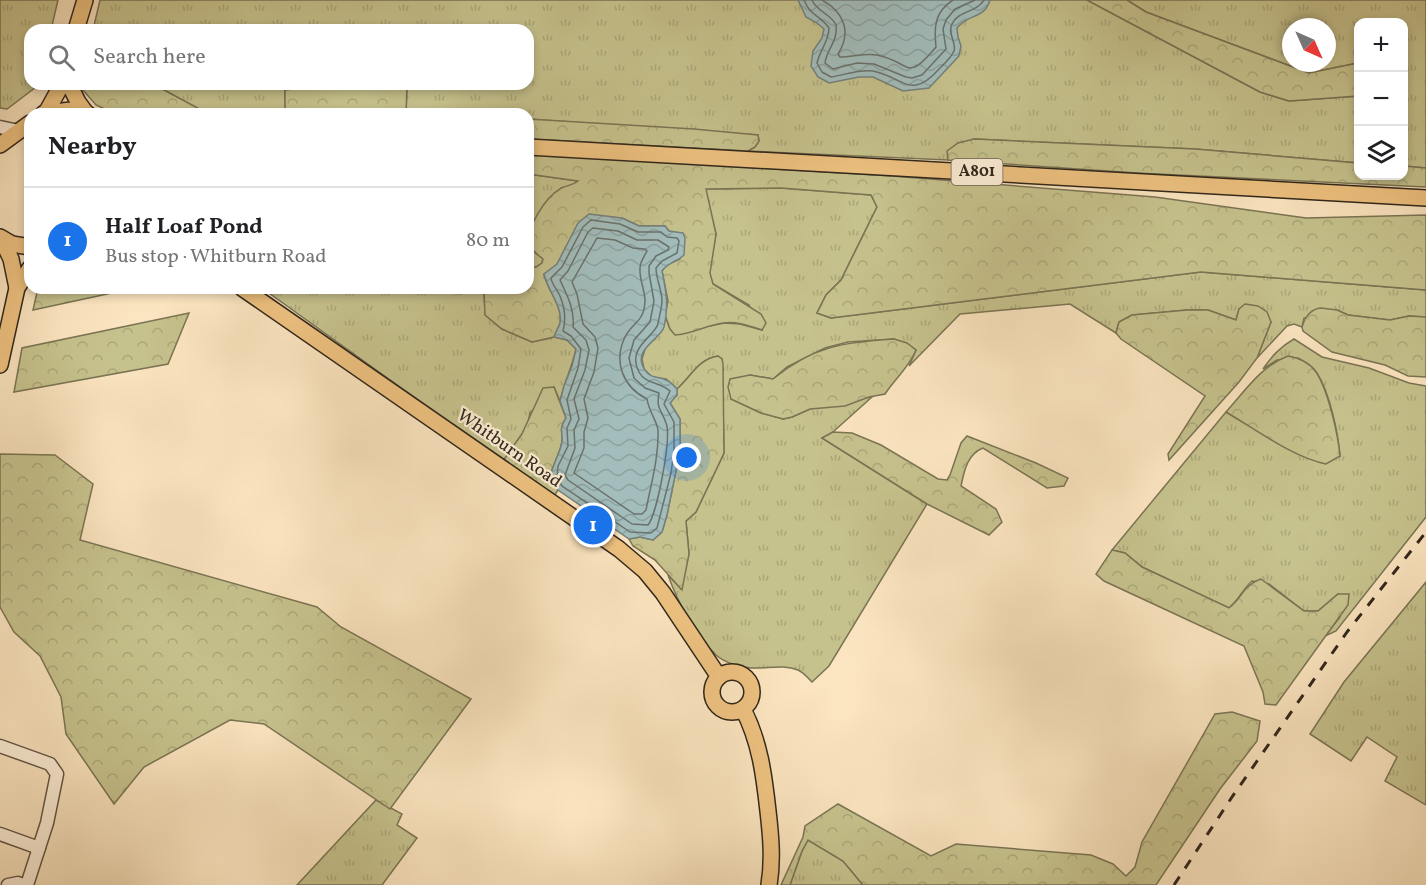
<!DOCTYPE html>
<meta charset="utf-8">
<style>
:root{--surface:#fff;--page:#f2f2f2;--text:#202124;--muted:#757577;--line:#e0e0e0;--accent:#1a73e8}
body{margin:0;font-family:Vollkorn,serif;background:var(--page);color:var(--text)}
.controls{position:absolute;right:18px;top:18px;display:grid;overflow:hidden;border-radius:12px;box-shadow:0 3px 9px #0003}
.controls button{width:54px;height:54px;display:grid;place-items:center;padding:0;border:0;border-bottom:2px solid var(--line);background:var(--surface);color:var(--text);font:30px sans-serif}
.compass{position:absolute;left:1282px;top:18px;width:54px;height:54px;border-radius:50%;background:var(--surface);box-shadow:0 3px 9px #0003;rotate:135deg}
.you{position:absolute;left:687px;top:458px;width:21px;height:21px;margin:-15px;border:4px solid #fff;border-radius:50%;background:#1a73e8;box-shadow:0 0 0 9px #1a73e833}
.badge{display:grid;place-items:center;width:39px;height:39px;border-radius:50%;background:var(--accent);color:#fff;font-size:20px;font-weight:700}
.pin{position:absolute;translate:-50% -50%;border:3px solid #fff;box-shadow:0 2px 6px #0006}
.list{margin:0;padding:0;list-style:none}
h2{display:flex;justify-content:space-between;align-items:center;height:78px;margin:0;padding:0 24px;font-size:26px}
h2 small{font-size:20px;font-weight:400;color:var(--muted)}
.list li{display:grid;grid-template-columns:39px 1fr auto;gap:18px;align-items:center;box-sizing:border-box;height:108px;padding:0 24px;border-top:2px solid var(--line)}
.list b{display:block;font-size:22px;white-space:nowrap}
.list p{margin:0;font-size:20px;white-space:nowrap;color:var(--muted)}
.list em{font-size:20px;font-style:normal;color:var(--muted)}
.icon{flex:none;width:33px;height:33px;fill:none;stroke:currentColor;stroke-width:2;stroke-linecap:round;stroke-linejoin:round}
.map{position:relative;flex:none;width:1426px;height:885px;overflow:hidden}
.search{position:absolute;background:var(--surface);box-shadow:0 3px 9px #0003;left:24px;top:24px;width:510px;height:66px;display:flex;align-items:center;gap:15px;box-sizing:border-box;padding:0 21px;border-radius:18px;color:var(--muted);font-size:22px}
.panel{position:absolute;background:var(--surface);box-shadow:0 3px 9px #0003;left:24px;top:108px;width:510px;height:186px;border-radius:18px}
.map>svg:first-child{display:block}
.grass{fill:url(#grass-tufts);stroke:#7b7454;stroke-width:1.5;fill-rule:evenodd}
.forest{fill:url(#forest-crowns);stroke:#7b7454;stroke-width:1.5}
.water{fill:url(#water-waves);stroke:#74817c;stroke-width:1.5}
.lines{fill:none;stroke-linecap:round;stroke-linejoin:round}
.shore{stroke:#69726c;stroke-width:1.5}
.minor-casing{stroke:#635644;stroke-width:15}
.major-casing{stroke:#30261b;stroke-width:18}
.minor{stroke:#fceed6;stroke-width:12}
.major{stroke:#eec280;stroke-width:15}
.rail{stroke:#30261b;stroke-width:3;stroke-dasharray:10 10;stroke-linecap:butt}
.labels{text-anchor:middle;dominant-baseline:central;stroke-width:4.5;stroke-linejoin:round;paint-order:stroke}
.shield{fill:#fceed6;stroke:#6d6253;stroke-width:1.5}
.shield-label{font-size:16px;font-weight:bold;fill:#30261b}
.street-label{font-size:18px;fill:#30261b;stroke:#fceed6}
</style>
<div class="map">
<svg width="1426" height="885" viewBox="0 0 1426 885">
<defs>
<pattern id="grass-tufts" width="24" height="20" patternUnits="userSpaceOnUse" patternTransform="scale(1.5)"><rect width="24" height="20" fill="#c6c28d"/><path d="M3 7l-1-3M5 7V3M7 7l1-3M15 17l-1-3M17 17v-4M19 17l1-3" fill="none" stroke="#aaa779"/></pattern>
<pattern id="forest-crowns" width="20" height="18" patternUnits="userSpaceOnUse" patternTransform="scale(1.5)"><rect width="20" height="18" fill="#c6c28d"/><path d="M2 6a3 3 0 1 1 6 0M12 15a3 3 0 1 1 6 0" fill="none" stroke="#aaa779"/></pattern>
<pattern id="water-waves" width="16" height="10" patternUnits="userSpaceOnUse" patternTransform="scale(1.5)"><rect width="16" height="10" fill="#a2bdbc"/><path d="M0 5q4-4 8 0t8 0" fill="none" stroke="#8ca2a1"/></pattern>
</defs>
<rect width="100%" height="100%" fill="#fbe5c0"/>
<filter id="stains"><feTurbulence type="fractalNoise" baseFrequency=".00333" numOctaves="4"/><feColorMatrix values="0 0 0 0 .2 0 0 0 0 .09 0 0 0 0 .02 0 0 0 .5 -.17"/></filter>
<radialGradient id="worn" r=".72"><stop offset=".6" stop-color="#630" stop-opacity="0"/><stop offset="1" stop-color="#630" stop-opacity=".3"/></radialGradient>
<!-- grass -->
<g class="grass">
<path d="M0 0H58L51 30H30V84H40L7 109 0 108Z"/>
<path d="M100 0H1087L1260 92 1289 101 1358 96V163L1195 149 974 139 948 151V160L748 151 755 147 759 141 758 135 528 119V114H406L407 84H528V30H93Z"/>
<path d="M1127 0H1426V168L1404 166V78L1405 75 1404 74V22H1358V63L1309 73 1146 12ZM1291 27H1327V63H1291Z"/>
<path d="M153 84H337L285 90V114H201L204 112Z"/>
<path d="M528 174 578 181 573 185 561 188 534 252 543 258 542 263 536 267H528Z"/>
<path d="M781 188 871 195 877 207 841 280 826 295 817 313 831 318 1201 272 1426 290V317L1409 316 1390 320 1348 315 1337 310 1304 318 1302 327 1294 324 1287 326 1257 358 1271 322 1239 309 1236 320 1208 310H1187L1132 315 1119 322 1116 333 1070 304 960 314 909 366 916 350 894 339 848 342 825 348 787 367 773 379 750 375 731 399 761 413 783 419 792 417 810 409 873 396 833 432 822 438 927 504 829 666 812 682C808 678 803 672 798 670 784 664 766 669 751 668 740 667 725 663 716 655 696 636 677 601 668 575L681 589 689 554 686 521 696 512 724 453 722 359 718 356C698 359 691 377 677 389L666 379 652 377 644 369 642 359 646 346 663 329 665 315 670 329 710 326 724 323 740 324 762 330 749 305 713 284 709 273 716 234 705 189Z"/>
<path d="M262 288H486L484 291 485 315 502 329 532 342 554 337 567 340 576 349C572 367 564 383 560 401L554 387 530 413 528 422 522 434 503 461Z"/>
<path d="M1294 339 1322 357 1369 368 1409 383 1426 386V517L1336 631 1325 636 1340 617 1338 594 1318 611H1304L1269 584 1252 581C1242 590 1239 600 1229 608L1142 567 1125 553 1112 550 1226 412 1298 454 1340 456C1338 432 1330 394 1317 373 1313 367 1305 362 1298 358L1277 360 1263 369C1272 356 1280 347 1294 339Z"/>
<path d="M1426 582V805L1385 781 1397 757 1367 737 1351 761 1310 734 1344 682Z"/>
<path d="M376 800 402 814 397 825 417 838 382 885H297Z"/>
<path d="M808 840 843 861 863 885H790L802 851Z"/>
</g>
<!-- forest -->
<g class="forest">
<path d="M1087 0H1127L1146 12 1309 73 1358 63V96L1289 101 1260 92Z"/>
<path d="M82 84H153L205 112 201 114H154L109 111 96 105 82 89Z"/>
<path d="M337 84H407L406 114H285V90Z"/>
<path d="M528 119 694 129 758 135 759 141 755 147 748 151 528 139Z"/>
<path d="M974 139 1195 149 1358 163V176H1404V166L1426 168V187L1137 173 948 160 947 151 958 143Z"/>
<path d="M528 154 892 176 1155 197 1306 218 1426 215V290L1201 272 831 318 817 313 826 295 841 280 877 207 871 195 781 188 706 189 716 234 710 273 713 284 761 314 766 323 762 330C750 326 737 321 723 323 707 325 692 334 675 335L670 329 665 315 668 301 662 271 666 265 680 259 669 231 665 226H639L622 218 567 245 557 265 544 274C547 290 563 306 560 323 559 327 555 333 554 337L532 342 502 329 485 315 484 291 486 288H528V267H536L542 263 543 259C538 255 532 251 530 245 525 228 546 197 560 189 566 185 572 186 578 181L528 174Z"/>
<path d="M38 288H135L33 310Z"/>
<path d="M1245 304 1258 306 1267 312 1271 322 1257 358 1239 382 1169 460 1168 454 1205 396 1121 339 1116 333 1119 322 1132 315 1187 310H1208L1236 320 1239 309Z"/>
<path d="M1321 308 1337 310 1348 315 1390 320 1409 316 1426 317V377L1408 376 1385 365 1332 352 1303 331 1302 327C1305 317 1310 309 1321 308Z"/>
<path d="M189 313 168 364 14 392 22 348Z"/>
<path d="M894 339 907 343 916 350C908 369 896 377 885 394L869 397 845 406 810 409 792 417 783 419 761 413 731 399 728 387 730 379 750 375 773 379C813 346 844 342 894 339Z"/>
<path d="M718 356 722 359 723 364 724 453 696 512 686 521 689 554 682 590 655 560 633 546 629 539 640 537 653 540 662 532 667 515 680 451V419L670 403 677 395V389C691 377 698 359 718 356Z"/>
<path d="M1288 356C1299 358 1310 363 1316 372 1328 390 1338 434 1340 456L1326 464C1294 458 1255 429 1226 412 1245 391 1261 366 1288 356Z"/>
<path d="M554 387 566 418C557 431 565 433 561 446 558 457 552 466 550 478L558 490 553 498 503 461 522 434 543 388Z"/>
<path d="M833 432 852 433 881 445 938 479 947 480 950 475 961 443 967 436 1036 463 1068 478 1064 486 1047 488 983 448C967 454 964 472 961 486L996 509 1002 522 989 535 927 504 822 438Z"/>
<path d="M0 454 55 455 93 484 80 540 317 607 341 627 471 699 390 809 264 724 230 720 144 767 114 804 66 734 61 697 40 656 14 632 0 607Z"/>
<path d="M1112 550 1125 553 1142 567 1229 608C1242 598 1244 584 1261 579L1304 611H1318L1338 594H1349L1348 605 1276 705 1265 704 1263 692 1244 646 1104 581 1096 574Z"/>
<path d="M1232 712 1260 721 1257 741 1220 789 1156 885H863L843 861 808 840 802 851 790 885H781L803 837 805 826 838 804 931 856 956 844 1091 855 1113 864 1126 876 1135 867 1142 842 1215 714Z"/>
</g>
<!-- water -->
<g class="water">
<path d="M798 0H990C984 20 968 13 957 28L958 37 961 46 959 56 929 88 903 91 873 77H859L829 83 818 77 811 66 813 51 822 38 824 29 817 23 806 17Z"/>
<path d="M589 214 622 218 639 226H665L669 231 683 233 685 238 684 255C677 262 667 263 662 271 666 290 669 307 664 327 660 340 631 350 645 370 651 379 658 376 666 380 670 381 674 386 677 389V395L670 403 680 419V451L667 515 662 532 653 540 640 537 629 539 558 490 550 478C552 466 558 457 561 446 565 434 557 431 566 418L560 401 564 386 572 366 576 349 567 340 554 337C555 333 559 327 560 323 563 306 547 290 544 274L557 264 578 223Z"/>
</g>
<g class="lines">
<!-- shore -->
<g class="shore">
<path d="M804 0C810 16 820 15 829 28 829 41 820 50 817 63L822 72 831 77C845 75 858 69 873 71 903 77 911 101 939 69 944 64 951 58 954 51 957 43 947 34 952 24 959 10 976 13 984 0"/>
<path d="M812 0C816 11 831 14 836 25 838 42 827 48 825 63L833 69 857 63 874 64 906 77 912 78 922 75 946 49 943 29 946 20 955 9 975 0"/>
<path d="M822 0C844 12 852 32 838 54L840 57C852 57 864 53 877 55 912 62 905 84 936 47 934 28 934 12 953 0"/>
<path d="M591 220 620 224 638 232H661L667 237 677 238 679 241 677 253 662 261 656 268C656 279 662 290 662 301 662 307 659 317 658 324 654 337 626 348 639 372 645 384 660 382 670 391L664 404 674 422V451L671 473 657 528 651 533 630 532 562 486 557 477 558 466 568 446 567 428 571 419 567 400 578 368 581 349 571 336 563 331C566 320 565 308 560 296 557 289 552 285 551 278L562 267 583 227Z"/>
<path d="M593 228 618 231 637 240H658L669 247 668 250 656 256 649 266V273L654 301 650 322 634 340 629 358 634 378 645 388 659 393C656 410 661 408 666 423 672 437 657 514 648 525L632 524 568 480 565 475 575 448 574 430 579 419 574 399 585 370 589 350 586 340 573 327C575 310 567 295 560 280L568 271 588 232Z"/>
<path d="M597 238 615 240 633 248 645 249 647 251C644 257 640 262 640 268 639 279 645 290 645 301 644 323 633 321 625 337 613 362 623 387 647 399 649 412 657 421 658 430 659 457 651 484 646 510L642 514H634L574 473 584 448V432L588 418 584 399 594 372 598 348 595 337 583 324 577 294 572 282Z"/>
</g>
<defs>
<g id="minor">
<path d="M0 127 19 131"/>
<path d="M0 746 50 764 57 774 47 823 27 885"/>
<path d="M0 834 39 848"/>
<path d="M8 885 18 883 23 885"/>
</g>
<g id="major">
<path d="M76 30 85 0"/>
<path d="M69 84 78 102 86 113"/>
<path d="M43 114 47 111 62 84"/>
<path d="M49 114C63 110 74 108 88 114"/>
<path d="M0 145 30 123"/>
<path d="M528 147 1426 198"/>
<path d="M0 237 12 244 30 247"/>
<path d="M1 238 11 259 17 288"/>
<path d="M242 288 619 549 645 571 663 593 719 677"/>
<path d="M0 365 17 288 30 268"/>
<circle cx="732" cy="692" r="20"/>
<path d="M743 709C760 742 764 775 768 811 771 837 773 860 769 885"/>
</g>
</defs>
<!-- minor casing -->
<use href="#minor" class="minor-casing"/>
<!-- major casing -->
<use href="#major" class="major-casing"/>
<!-- minor -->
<use href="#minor" class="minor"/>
<!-- major -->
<use href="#major" class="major"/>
<!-- rail -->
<path class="rail" d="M1174 885 1232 797 1347 632 1426 532"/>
</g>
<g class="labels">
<!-- shield labels -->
<rect class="shield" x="951.5" y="159" width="51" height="26" rx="4.5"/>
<g class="shield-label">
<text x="977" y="172">A801</text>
</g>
<!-- street labels -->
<g class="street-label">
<text transform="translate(509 449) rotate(35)">Whitburn Road</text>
</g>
</g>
<rect width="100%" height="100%" filter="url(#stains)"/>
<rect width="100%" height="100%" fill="url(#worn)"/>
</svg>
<div class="controls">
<button>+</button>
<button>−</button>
<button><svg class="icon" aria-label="layers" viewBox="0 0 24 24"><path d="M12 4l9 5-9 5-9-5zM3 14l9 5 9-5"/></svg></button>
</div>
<svg class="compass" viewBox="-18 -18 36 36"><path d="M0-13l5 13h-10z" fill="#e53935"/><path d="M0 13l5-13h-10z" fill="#757577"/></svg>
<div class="you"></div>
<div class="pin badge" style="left:593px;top:525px">1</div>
<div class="search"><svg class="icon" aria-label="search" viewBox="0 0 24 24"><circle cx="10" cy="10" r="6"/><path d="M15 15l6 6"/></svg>Search here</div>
<section class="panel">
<h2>Nearby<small></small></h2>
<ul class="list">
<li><span class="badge">1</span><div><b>Half Loaf Pond</b><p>Bus stop · Whitburn Road</p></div><em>80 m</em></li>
</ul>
</section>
</div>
